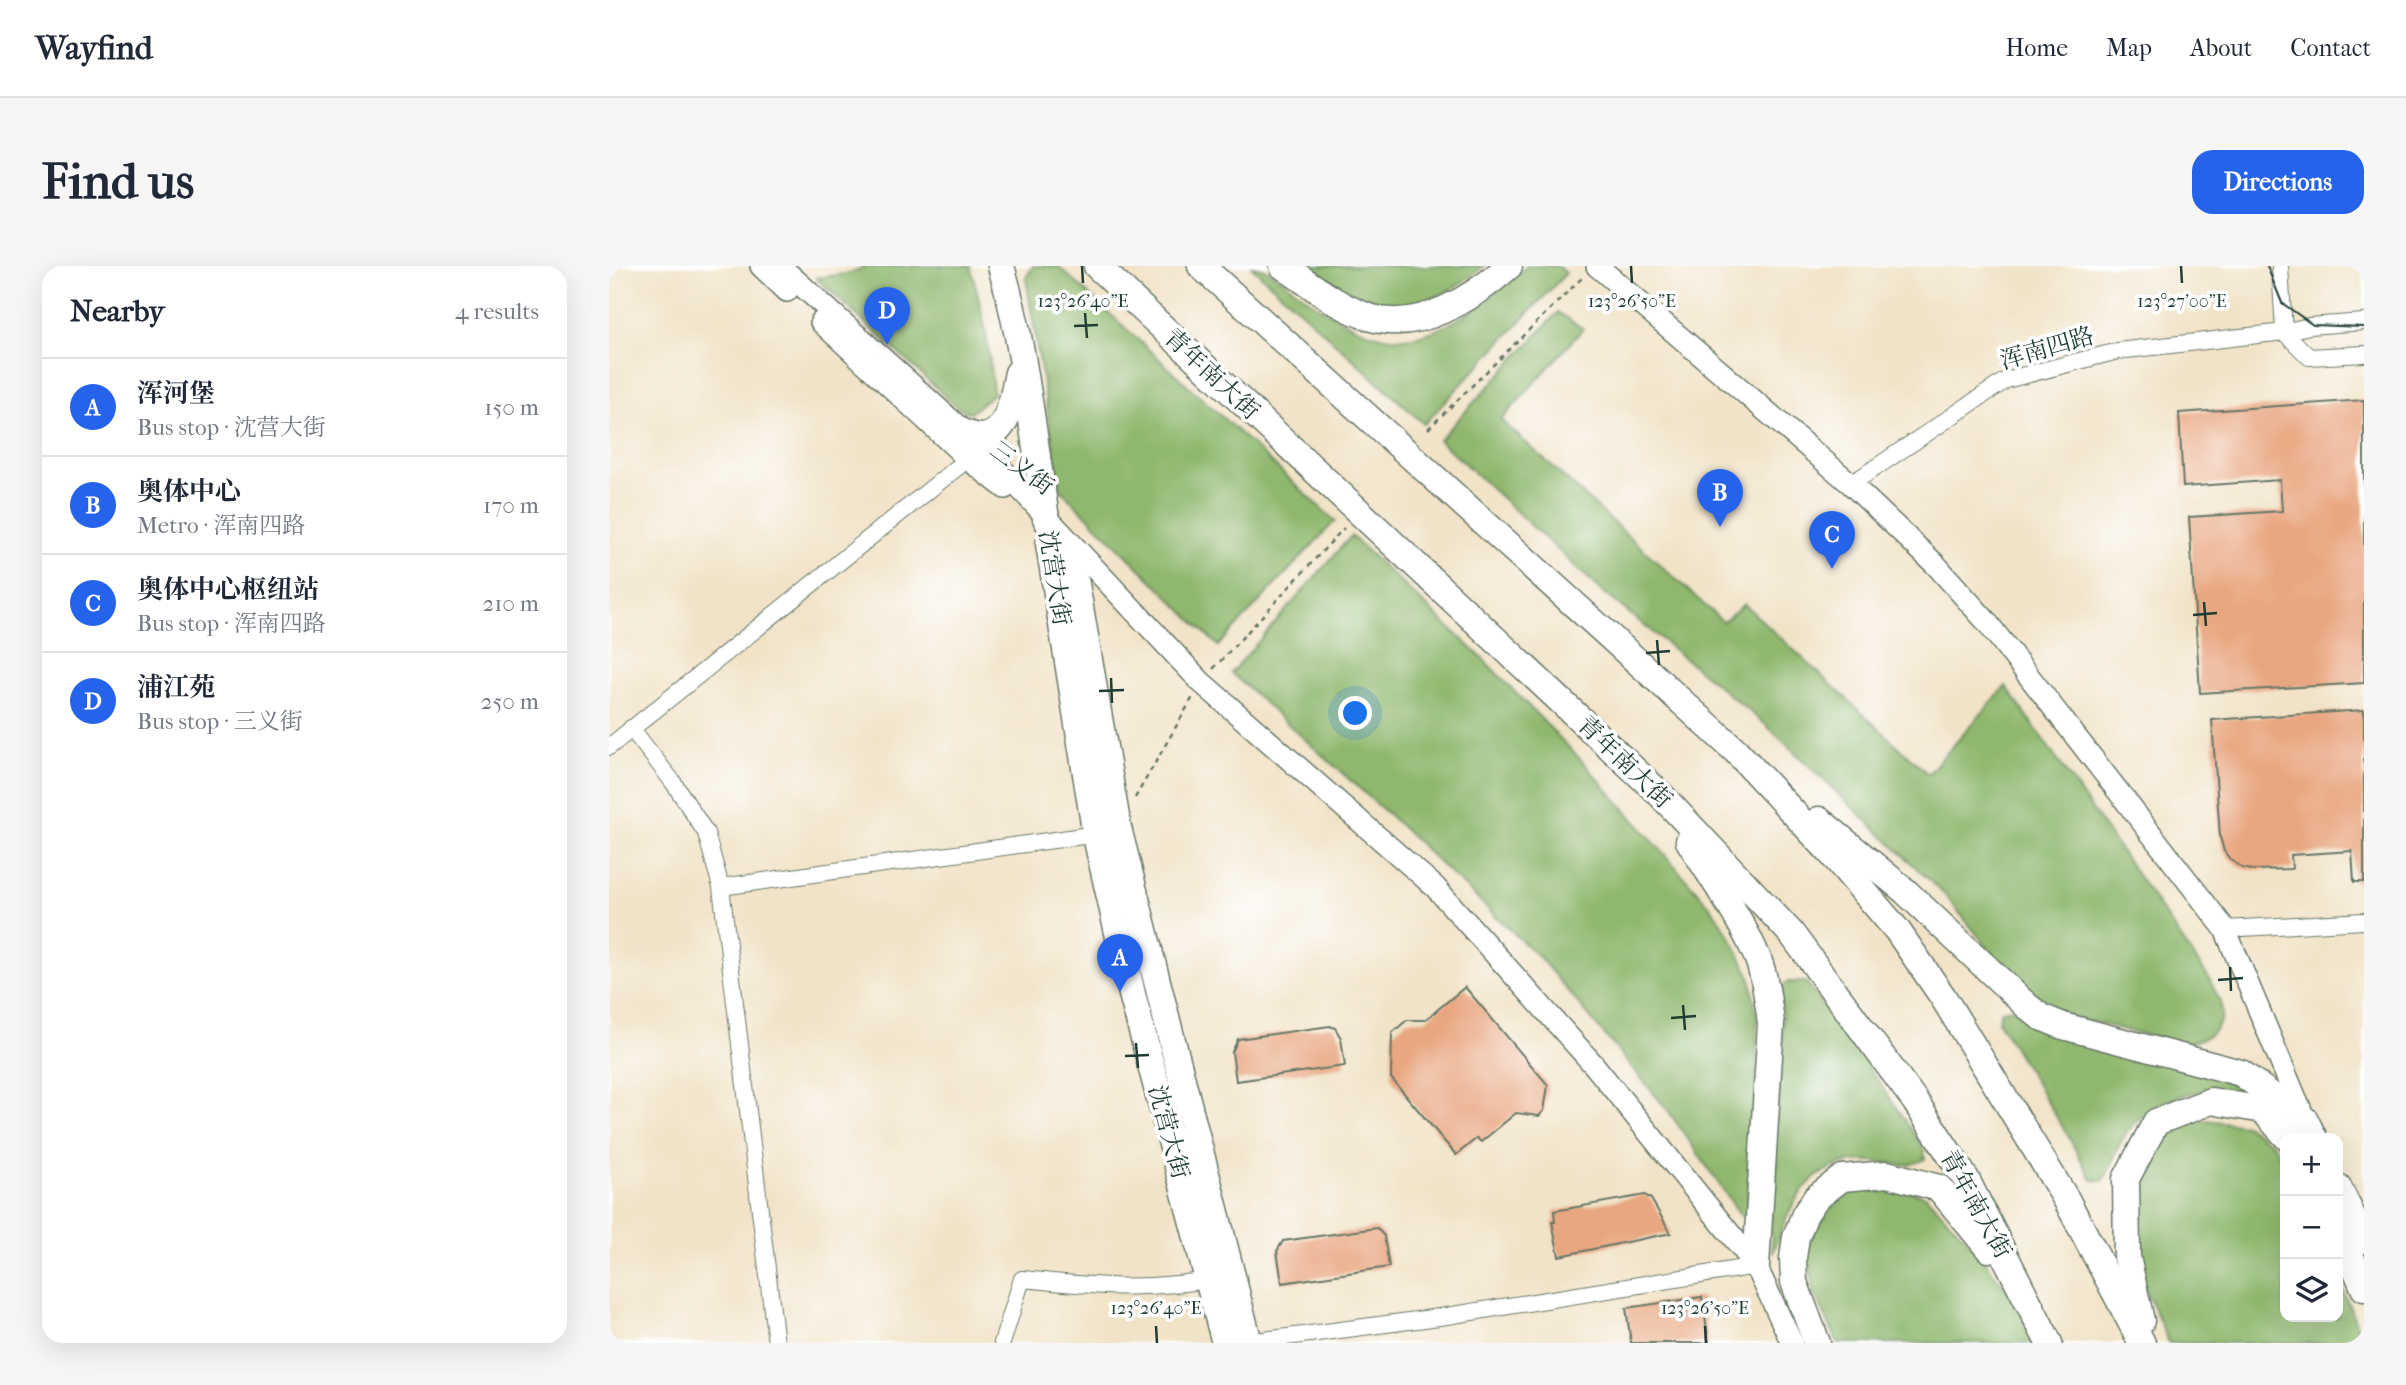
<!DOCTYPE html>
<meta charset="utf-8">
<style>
:root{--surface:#fff;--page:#f6f6f7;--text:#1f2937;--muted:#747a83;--line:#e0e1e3;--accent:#2563eb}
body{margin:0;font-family:"IM FELL French Canon","Noto Serif SC",serif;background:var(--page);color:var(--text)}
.controls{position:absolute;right:21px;bottom:21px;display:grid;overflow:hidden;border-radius:14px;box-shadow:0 7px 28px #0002}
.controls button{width:63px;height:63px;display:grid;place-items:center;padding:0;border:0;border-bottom:2px solid var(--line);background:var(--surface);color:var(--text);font:35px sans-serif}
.you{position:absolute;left:747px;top:448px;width:24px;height:24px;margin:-18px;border:5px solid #fff;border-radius:50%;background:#1a73e8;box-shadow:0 0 0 10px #1a73e833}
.badge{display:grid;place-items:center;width:46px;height:46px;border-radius:50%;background:var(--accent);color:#fff;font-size:23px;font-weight:700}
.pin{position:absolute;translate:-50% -58px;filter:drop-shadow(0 2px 4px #0008)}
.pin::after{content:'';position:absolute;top:37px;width:24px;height:21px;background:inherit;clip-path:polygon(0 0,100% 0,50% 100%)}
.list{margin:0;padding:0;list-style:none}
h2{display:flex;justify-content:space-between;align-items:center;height:91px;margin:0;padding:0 28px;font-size:30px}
h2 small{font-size:23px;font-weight:400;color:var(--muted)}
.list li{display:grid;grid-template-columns:46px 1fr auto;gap:21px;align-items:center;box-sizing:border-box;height:98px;padding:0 28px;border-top:2px solid var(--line)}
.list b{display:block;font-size:26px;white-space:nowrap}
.list p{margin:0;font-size:23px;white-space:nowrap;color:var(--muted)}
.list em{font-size:23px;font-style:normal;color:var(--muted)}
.icon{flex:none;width:38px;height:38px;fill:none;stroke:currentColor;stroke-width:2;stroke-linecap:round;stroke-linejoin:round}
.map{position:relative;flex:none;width:1755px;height:1077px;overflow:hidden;border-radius:21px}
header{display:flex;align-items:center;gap:42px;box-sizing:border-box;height:98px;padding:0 35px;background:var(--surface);border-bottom:2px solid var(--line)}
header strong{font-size:33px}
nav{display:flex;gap:38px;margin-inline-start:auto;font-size:24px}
.intro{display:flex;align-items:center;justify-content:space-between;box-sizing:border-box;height:168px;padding:0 42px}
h1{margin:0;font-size:49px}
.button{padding:18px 32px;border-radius:21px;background:var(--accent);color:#fff;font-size:24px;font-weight:700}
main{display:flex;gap:42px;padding:0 42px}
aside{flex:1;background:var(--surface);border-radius:21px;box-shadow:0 7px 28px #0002}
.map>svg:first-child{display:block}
.forest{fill:#8fb76d;stroke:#577a50;stroke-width:2}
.building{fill:#e9a781}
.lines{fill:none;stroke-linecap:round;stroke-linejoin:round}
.minor-casing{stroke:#687767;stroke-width:18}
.tertiary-casing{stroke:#687767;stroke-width:24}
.primary-casing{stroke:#687767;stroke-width:29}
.trunk-casing{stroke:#687767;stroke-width:29}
.path{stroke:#687767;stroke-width:2.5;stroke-dasharray:5 5;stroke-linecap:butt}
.minor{stroke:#fff;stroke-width:16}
.tertiary{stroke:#fff;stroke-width:21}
.primary{stroke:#fff;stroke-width:26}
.trunk{stroke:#fff;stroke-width:26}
.tram{stroke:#1f3d34;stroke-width:2}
.ticks{fill:none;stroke:#1f3d34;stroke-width:2.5}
.labels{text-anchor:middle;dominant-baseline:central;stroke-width:7;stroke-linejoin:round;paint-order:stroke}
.street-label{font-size:24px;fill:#1f3d34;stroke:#fff}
.ticks-label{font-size:18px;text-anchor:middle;fill:#1f3d34;stroke:#fff;stroke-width:7;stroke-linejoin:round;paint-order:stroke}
</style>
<header>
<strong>Wayfind</strong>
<nav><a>Home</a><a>Map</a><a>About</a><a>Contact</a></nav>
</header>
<div class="intro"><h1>Find us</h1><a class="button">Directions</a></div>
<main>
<aside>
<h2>Nearby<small>4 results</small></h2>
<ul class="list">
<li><span class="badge">A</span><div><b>浑河堡</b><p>Bus stop · 沈营大街</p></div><em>150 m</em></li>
<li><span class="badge">B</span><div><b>奥体中心</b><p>Metro · 浑南四路</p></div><em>170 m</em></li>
<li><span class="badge">C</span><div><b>奥体中心枢纽站</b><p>Bus stop · 浑南四路</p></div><em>210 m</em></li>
<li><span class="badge">D</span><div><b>浦江苑</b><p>Bus stop · 三义街</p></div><em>250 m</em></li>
</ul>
</aside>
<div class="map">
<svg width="1755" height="1077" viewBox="0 0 1755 1077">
<rect width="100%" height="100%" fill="#fff"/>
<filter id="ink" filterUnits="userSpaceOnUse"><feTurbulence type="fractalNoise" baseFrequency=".0143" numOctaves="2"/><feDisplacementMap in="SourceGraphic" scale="14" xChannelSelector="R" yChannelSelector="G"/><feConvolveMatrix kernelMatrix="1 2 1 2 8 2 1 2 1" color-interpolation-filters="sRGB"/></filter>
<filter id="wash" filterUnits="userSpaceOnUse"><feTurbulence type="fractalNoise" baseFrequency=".00686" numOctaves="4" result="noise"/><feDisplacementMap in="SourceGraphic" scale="28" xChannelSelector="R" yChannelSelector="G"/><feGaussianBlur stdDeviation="1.57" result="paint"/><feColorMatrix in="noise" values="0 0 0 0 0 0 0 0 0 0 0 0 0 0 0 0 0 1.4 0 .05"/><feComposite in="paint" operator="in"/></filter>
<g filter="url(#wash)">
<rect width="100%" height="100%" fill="#f1e3c7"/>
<!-- forest -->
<g class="forest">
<path d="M258 0H361C374 42 381 85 384 128L361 147 347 140 207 12 242 7Z"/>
<path d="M424 0H449L726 255 609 380 451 223 417 12Z"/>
<path d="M642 0C660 0 679 19 693 29 719 48 760 75 795 72 843 67 883 30 918 0H948L957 7 815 158Z"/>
<path d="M701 0H875C844 26 803 48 761 37 742 32 717 11 701 0Z"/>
<path d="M949 46 974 63 892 154 1114 356 1135 338 1319 508 1397 420 1601 714C1604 723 1613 736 1613 745 1613 768 1592 775 1574 778L1447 747 1387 692 1337 630 1156 458 992 324 830 174Z"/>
<path d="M742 270 872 391 975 497 1102 641 1125 677 1142 713 1148 752 1147 812 1138 949 1132 950 1058 843 931 692 780 549 622 407Z"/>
<path d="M1179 716H1197L1246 781 1315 883 1316 893C1295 905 1278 894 1257 895 1197 896 1180 940 1164 988L1160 950 1174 764 1171 721Z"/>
<path d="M1402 742 1605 809 1634 822 1630 828C1620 827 1608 824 1598 825 1565 827 1528 846 1512 876 1504 889 1504 903 1493 915L1483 914 1458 868 1389 755 1392 745Z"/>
<path d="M1589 853 1636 859 1665 879 1676 898V1051H1729V1012L1755 1077H1560L1534 1018 1524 922 1547 878Z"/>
<path d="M1278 919 1317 930 1365 981 1406 1035 1424 1077H1229L1205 1026 1201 998H1195C1202 971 1210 937 1240 926 1251 921 1266 921 1278 919Z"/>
</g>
<g id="blocks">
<!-- building -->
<g class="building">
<path d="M1755 134V417L1591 427 1580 251 1673 245 1671 214 1574 221 1570 147Z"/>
<path d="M1755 444V616H1745L1743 585 1682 589 1683 603 1643 604 1633 602 1621 593 1615 585 1611 571 1603 454Z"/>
<path d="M856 721 939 819 935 845 930 850 907 847 872 876 868 872 847 889 782 812 783 767 798 754H816Z"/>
<path d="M721 760 726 762 732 772 736 800 627 815 623 786 629 773Z"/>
<path d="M1036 929 1042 933 1062 967 950 990 943 956H946L945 945Z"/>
<path d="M768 962 775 970 780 1001 673 1017 668 985 674 975Z"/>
<path d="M1093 1031 1100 1077H1022L1017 1042Z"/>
</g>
</g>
</g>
<g filter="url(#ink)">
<use href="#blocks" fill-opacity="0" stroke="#687767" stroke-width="2"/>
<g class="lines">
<defs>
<g id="minor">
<path d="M1671 0 1675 66"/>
<path d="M1675 66 1700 91 1755 88"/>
<path d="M1242 218 1397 114 1509 85 1675 66 1700 60 1755 56"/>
<path d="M22 462 64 516 97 567 112 621 167 1077"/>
<path d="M0 481 365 188"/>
<path d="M112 621 495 567"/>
<path d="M1616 663 1755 655"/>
<path d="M640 1076 838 1050 1147 1000"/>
<path d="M393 1077 413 1013C481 1020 539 1026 607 1012"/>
</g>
<g id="tertiary">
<path d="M152 0 178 25"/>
<path d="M171 0 373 182 592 416 826 621 985 799 1147 1000 1183 1077"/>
<path d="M988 0 1242 218 1327 299 1377 355 1616 663 1696 854"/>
<path d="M212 56 359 193 396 222"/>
</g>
<g id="primary">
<path d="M437 252 460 296 467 318 509 562 640 1077"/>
<path d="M440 278 487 570 523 728 616 1077"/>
</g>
<g id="trunk">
<path d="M392 0C416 81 424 169 437 252"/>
<path d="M488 0 1052 529 1182 667 1306 835 1357 913 1440 1077"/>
<path d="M592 0 1127 485 1222 587 1288 664 1334 731 1457 933 1533 1077"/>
<path d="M674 0C702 19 730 42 763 52 812 66 865 31 900 0"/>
<path d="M356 167C361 169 368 171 372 171 401 170 404 127 409 107"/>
<path d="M1210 554 1296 625 1418 740 1432 751 1454 760 1632 807 1696 854 1705 872"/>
<path d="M1080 575C1104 614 1132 652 1149 693 1157 714 1159 736 1162 757L1147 1000"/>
<path d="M1729 921 1755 974"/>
<path d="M1729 960 1755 1022"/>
<path d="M1532 1055 1518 991 1517 913 1547 856 1602 835 1654 844 1679 872"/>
<path d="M1208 1077 1185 1016 1184 992 1187 971 1196 948 1207 932 1233 912 1278 908 1330 922 1380 983"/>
</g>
</defs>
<!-- minor casing -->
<use href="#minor" class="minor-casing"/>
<!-- tertiary casing -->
<use href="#tertiary" class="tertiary-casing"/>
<!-- primary casing -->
<use href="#primary" class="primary-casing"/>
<!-- trunk casing -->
<use href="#trunk" class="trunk-casing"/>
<!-- path -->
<g class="path">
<path d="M819 163 974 11"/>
<path d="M604 403 735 262"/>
<path d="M526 532 584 431"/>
</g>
<!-- minor -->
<use href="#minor" class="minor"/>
<!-- tertiary -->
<use href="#tertiary" class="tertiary"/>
<!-- primary -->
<use href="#primary" class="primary"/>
<!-- trunk -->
<use href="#trunk" class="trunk"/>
<!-- tram -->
<path class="tram" d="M1658 0 1673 37 1704 59 1755 61"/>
</g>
</g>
<!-- ticks -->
<path class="ticks" d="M473 0 474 17M1022 0 1023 17M1572 0 1573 17M476 47 478 72M465 60 489 59M1595 336 1597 360M1584 349 1608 347M1048 374 1050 399M1037 387 1061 385M502 412 503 437M490 425 515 424M1621 701 1622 725M1609 714 1634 712M1074 739 1076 764M1062 752 1087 750M527 777 529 802M516 790 540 789M547 1060 548 1077M1096 1060 1097 1077"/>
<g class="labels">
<!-- street labels -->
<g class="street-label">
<text transform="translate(1438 82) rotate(-16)">浑南四路</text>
<text transform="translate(603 108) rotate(43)">青年南大街</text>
<text transform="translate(413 202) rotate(37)">三义街</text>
<text transform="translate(446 312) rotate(81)">沈营大街</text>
<text transform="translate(1016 496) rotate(44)">青年南大街</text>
<text transform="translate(560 866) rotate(75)">沈营大街</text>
<text transform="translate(1367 938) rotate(61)">青年南大街</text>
</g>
</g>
<g class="ticks-label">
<text x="474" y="41">123°26'40"E</text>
<text x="1023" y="41">123°26'50"E</text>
<text x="1573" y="41">123°27'00"E</text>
<text x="547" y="1048">123°26'40"E</text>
<text x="1096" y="1048">123°26'50"E</text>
</g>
</svg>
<div class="controls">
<button>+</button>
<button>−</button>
<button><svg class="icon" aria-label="layers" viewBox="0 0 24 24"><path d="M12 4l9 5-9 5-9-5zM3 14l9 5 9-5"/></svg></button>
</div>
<div class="you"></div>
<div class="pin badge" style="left:511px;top:726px">A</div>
<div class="pin badge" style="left:1111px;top:261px">B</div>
<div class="pin badge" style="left:1223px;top:303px">C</div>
<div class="pin badge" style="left:278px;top:79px">D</div>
</div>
</main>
